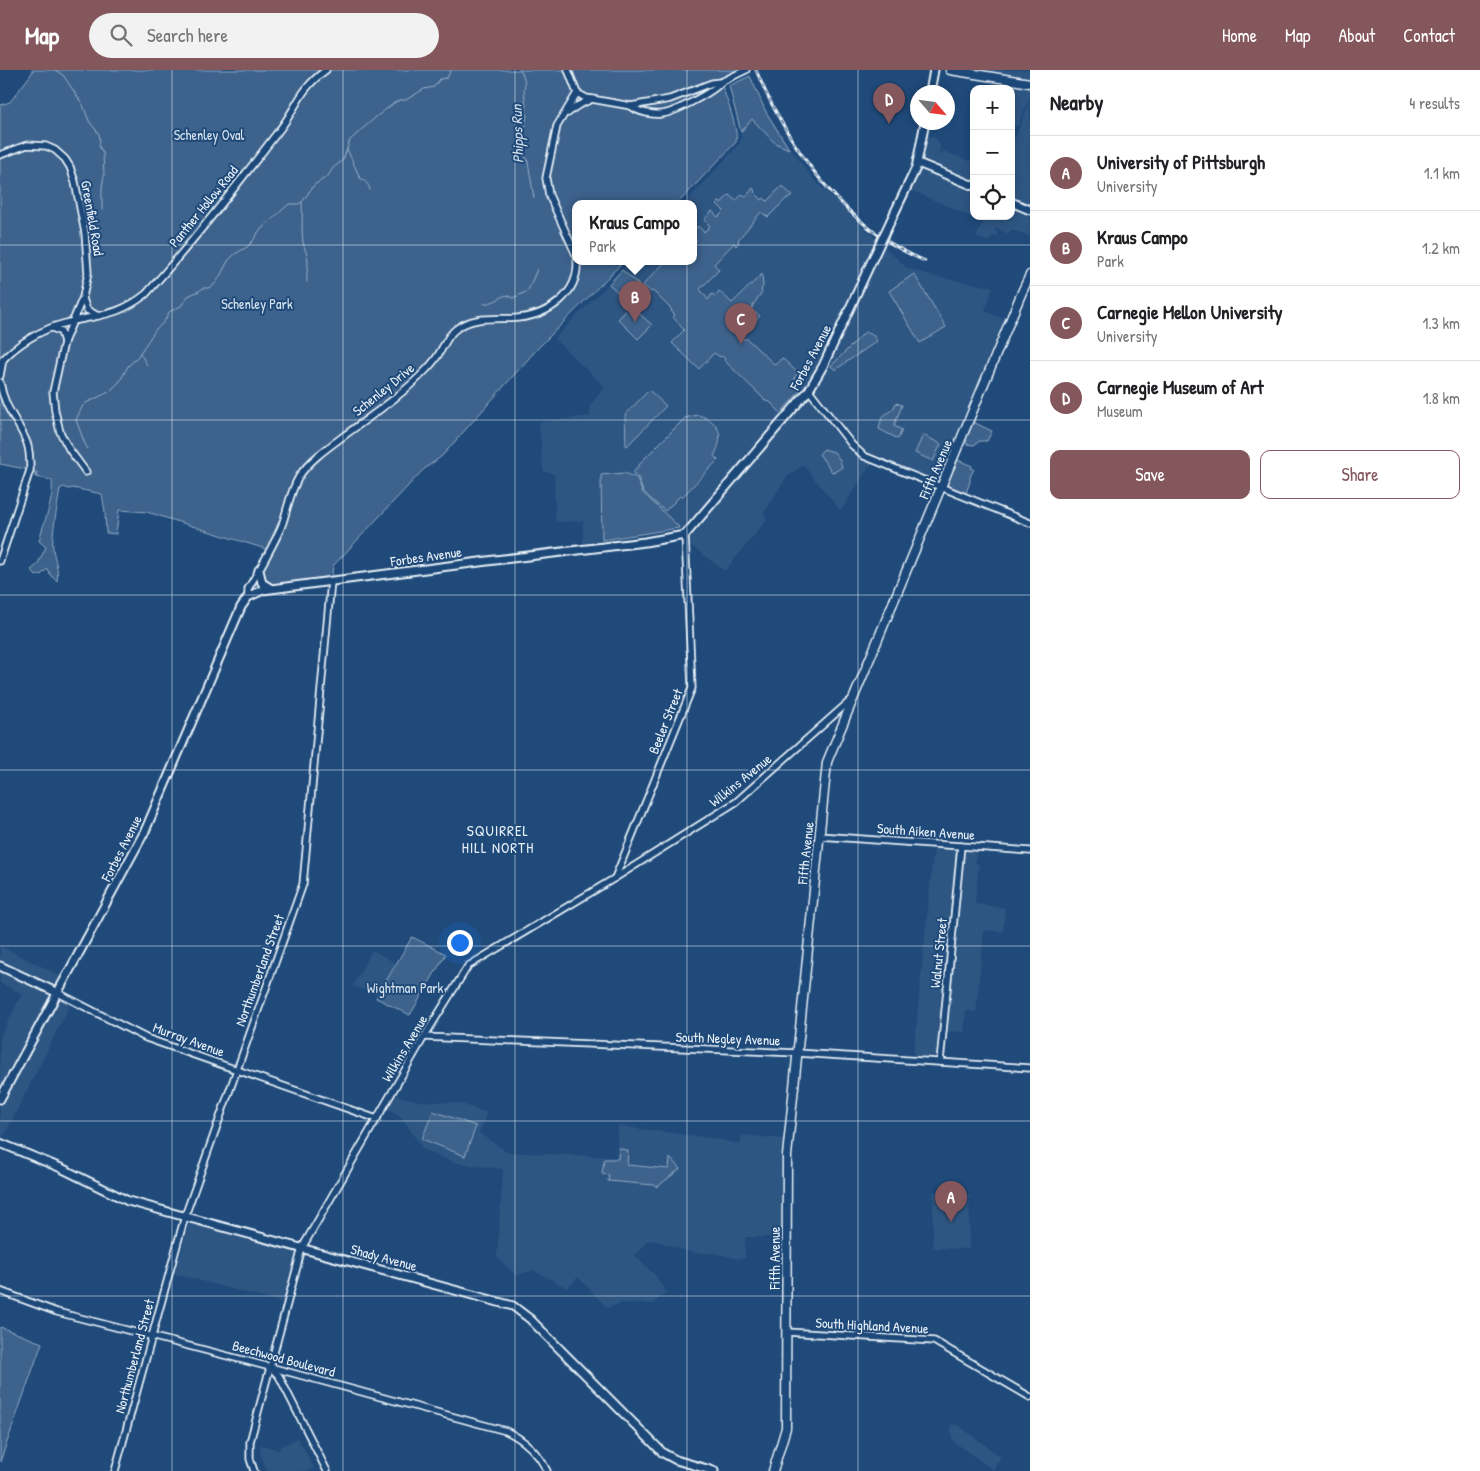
<!DOCTYPE html>
<meta charset="utf-8">
<style>
:root{--surface:#fff;--page:#f2f2f2;--text:#202124;--muted:#757577;--line:#e0e0e0;--accent:#84575d}
body{margin:0;font-family:"Patrick Hand",sans-serif;background:var(--page);color:var(--text)}
.controls{position:absolute;right:15px;top:15px;display:grid;overflow:hidden;border-radius:10px;box-shadow:0 2px 8px #0003}
.controls button{width:45px;height:45px;display:grid;place-items:center;padding:0;border:0;border-bottom:1px solid var(--line);background:var(--surface);color:var(--text);font:25px sans-serif}
.compass{position:absolute;left:910px;top:15px;width:45px;height:45px;border-radius:50%;background:var(--surface);box-shadow:0 2px 8px #0003;rotate:118deg}
.you{position:absolute;left:459px;top:872px;width:18px;height:18px;margin:-12px;border:4px solid #fff;border-radius:50%;background:#1a73e8;box-shadow:0 0 0 8px #1a73e833}
.badge{display:grid;place-items:center;width:32px;height:32px;border-radius:50%;background:var(--accent);color:#fff;font-size:16px;font-weight:700}
.pin{position:absolute;translate:-50% -41px;filter:drop-shadow(0 1px 2px #0008)}
.pin::after{content:'';position:absolute;top:26px;width:18px;height:15px;background:inherit;clip-path:polygon(0 0,100% 0,50% 100%)}
.popup{position:absolute;left:572px;top:130px;width:125px;height:65px;box-sizing:border-box;display:grid;place-content:center;border-radius:10px;background:var(--surface);filter:drop-shadow(0 1px 4px #0005);font-size:16px;white-space:nowrap;color:var(--muted)}
.popup b{font-size:19px;color:var(--text)}
.popup::after{content:'';position:absolute;left:50%;top:100%;margin-left:-10px;border:10px solid transparent;border-top-color:var(--surface)}
.list{margin:0;padding:0;list-style:none}
h2{display:flex;justify-content:space-between;align-items:center;height:65px;margin:0;padding:0 20px;font-size:21px}
h2 small{font-size:16px;font-weight:400;color:var(--muted)}
.list li{display:grid;grid-template-columns:32px 1fr auto;gap:15px;align-items:center;box-sizing:border-box;height:75px;padding:0 20px;border-top:1px solid var(--line)}
.list b{display:block;font-size:19px;white-space:nowrap}
.list p{margin:0;font-size:16px;white-space:nowrap;color:var(--muted)}
.list em{font-size:16px;font-style:normal;color:var(--muted)}
.actions{display:flex;gap:10px;padding:15px 20px}
.actions a{flex:1;padding:11px 0;border:1px solid var(--accent);border-radius:10px;text-align:center;font-size:18px;color:var(--accent)}
.actions .main{background:var(--accent);color:#fff}
.icon{flex:none;width:28px;height:28px;fill:none;stroke:currentColor;stroke-width:2;stroke-linecap:round;stroke-linejoin:round}
.map{position:relative;flex:none;width:1030px;height:1401px;overflow:hidden}
header{display:flex;align-items:center;gap:30px;box-sizing:border-box;height:70px;padding:0 25px;background:var(--accent);color:#fff}
header strong{font-size:24px}
nav{display:flex;gap:28px;margin-inline-start:auto;font-size:18px}
.search{width:350px;height:45px;background:var(--page);display:flex;align-items:center;gap:12px;box-sizing:border-box;padding:0 18px;border-radius:28px;color:var(--muted);font-size:19px}
main{display:flex}
aside{flex:1;background:var(--surface)}
.map>svg:first-child{display:block}
.built{fill:#2e5683}
.green{fill:#3c628c;stroke:#92aac2}
.lines{fill:none;stroke-linecap:round;stroke-linejoin:round}
.stream{stroke:#9ab0c7;stroke-width:1}
.secondary-casing{stroke:#e8f1f8;stroke-width:9}
.primary-casing{stroke:#e8f1f8;stroke-width:11}
.highway-casing{stroke:#e8f1f8;stroke-width:11}
.secondary{stroke:#1f4a7a;stroke-width:5.5}
.primary{stroke:#1f4a7a;stroke-width:7}
.highway{stroke:#1f4a7a;stroke-width:8}
.rail-casing{stroke:#e8f1f8;stroke-width:3}
.rail{stroke:#1f4a7a;stroke-width:1;stroke-dasharray:4;stroke-linecap:butt}
.primary-bridge-casing{stroke:#e8f1f8;stroke-width:11;stroke-linecap:butt}
.primary-bridge{stroke:#1f4a7a;stroke-width:7}
.grid{fill:none;stroke:#e8f1f8;stroke-width:1;stroke-opacity:0.55}
.labels{text-anchor:middle;dominant-baseline:central;stroke-width:4;stroke-linejoin:round;paint-order:stroke}
.park-label{font-size:14px;fill:#d7e3ed;stroke:#1f4a7a}
.street-label{font-size:14px;fill:#e8f1f8;stroke:#1f4a7a}
.water-label{font-size:15px;font-style:italic;fill:#d4e1ec;stroke:#1f4a7a}
.neighbourhood-label{font-size:15px;letter-spacing:1px;fill:#e8f1f8;stroke:#1f4a7a}
</style>
<header>
<strong>Map</strong>
<div class="search"><svg class="icon" aria-label="search" viewBox="0 0 24 24"><circle cx="10" cy="10" r="6"/><path d="M15 15l6 6"/></svg>Search here</div>
<nav><a>Home</a><a>Map</a><a>About</a><a>Contact</a></nav>
</header>
<main>
<div class="map">
<svg width="1030" height="1401" viewBox="0 0 1030 1401">
<rect width="100%" height="100%" fill="#1f4a7a"/>
<filter id="ink" filterUnits="userSpaceOnUse"><feTurbulence type="fractalNoise" baseFrequency=".02" numOctaves="2"/><feDisplacementMap in="SourceGraphic" scale="10" xChannelSelector="R" yChannelSelector="G"/><feConvolveMatrix kernelMatrix="1 2 1 2 8 2 1 2 1" color-interpolation-filters="sRGB"/></filter>
<g filter="url(#ink)">
<!-- built -->
<g class="built">
<path d="M971 0H1030V27L1018 56 1011 54V19H1000L1005 6Z"/>
<path d="M1030 32V137L1011 129V104L1023 109 1011 103V77Z"/>
<path d="M766 40 788 75 814 110 907 198 932 206 993 217 985 241 1005 250 938 411 876 385 841 441 803 395 786 408 764 443 767 450 725 501 690 475 679 458 583 473V451L555 452 554 404 543 401 539 352 590 346V335L605 317 554 269 631 191H694V133H685L740 73 741 66 738 53Z"/>
<path d="M928 66 936 68 940 75 939 86 943 81 969 91 974 83V146H1011V132L1030 140V166L1011 160 1009 164 996 158 995 161 998 162 996 167 992 166 989 172 976 167 983 152 911 120 923 95Z"/>
<path d="M934 776 976 779 975 793 979 794 975 834 1005 838 1003 862 984 860 976 942 966 941 964 962 946 961 943 989 913 988Z"/>
<path d="M0 876 61 906 69 937 2 1070 0 1069V967L22 924 0 913Z"/>
<path d="M372 880 396 893 378 925 353 916Z"/>
<path d="M395 1025 419 1031 459 1033 487 1043 479 1063 503 1079 505 1082 616 1087 618 1056 717 1069 740 1074 742 1065 784 1069 783 1087 782 1167H745V1188L738 1189 713 1183H694L653 1170 647 1171 635 1186 655 1205 666 1222 653 1234 622 1233 607 1238 578 1207 567 1218 533 1200 516 1206 497 1187 503 1099 457 1093 445 1089 423 1079 403 1049 388 1038Z"/>
<path d="M933 1121 970 1125 969 1179 933 1178Z"/>
<path d="M189 1152 298 1179 283 1233 175 1204Z"/>
<path d="M950 1355H958L1001 1387 993 1400 953 1371Z"/>
<path d="M298 1368 314 1398 307 1401H267L261 1385 260 1376 262 1375 279 1380 281 1376Z"/>
</g>
<!-- green -->
<g class="green">
<path d="M32 0H741L721 13C725 25 739 60 736 72L678 133H576V191H624L538 278 442 386 423 400 333 496 331 511 263 520 248 527V521L269 480 147 442 119 440 116 464 106 463 105 442 102 424 73 418 69 419 64 417 60 419C58 434 51 465 53 479 55 491 59 499 57 511L52 507 47 499 42 504 36 506 31 500 37 495 46 477 39 471C44 449 54 433 52 410L36 407 37 402 35 407V401L0 394V35L10 32 32 3Z"/>
<path d="M750 6 766 42 789 79 775 73 752 49 741 62 729 16Z"/>
<path d="M782 116 793 126 786 129 768 147 761 142 738 170 739 172 736 176 734 173 714 194 719 200 700 219 708 230 712 224 715 226 719 221 732 233 762 204 763 217 761 219 762 222 753 235 752 240 760 246 755 251 751 250 745 252 743 256 745 262 741 266 744 270 746 268 775 295 782 288 798 303 794 308 800 314 798 316 801 320 784 339 782 344 769 331 767 332 724 290 725 289 722 286 720 287 714 283 699 299 672 273 684 260 673 247 675 245 671 241 672 240 653 221 651 222 643 215 666 191H694V173L696 171 694 168V161L698 156 704 162 710 156 704 150 712 141 718 147 724 141 717 134 719 132 721 133 729 125 736 131 742 124 746 127 753 118 755 121 754 122 762 130 764 128 767 131Z"/>
<path d="M622 200 639 215 626 230 609 214Z"/>
<path d="M914 204 946 257 920 273 889 221Z"/>
<path d="M631 236 652 255 638 269 618 249Z"/>
<path d="M865 262 873 265 877 271 835 300 831 296Z"/>
<path d="M649 320 666 336 627 376 626 375 625 345Z"/>
<path d="M896 333 902 335 894 356 902 360 898 369 879 359 882 347 893 339Z"/>
<path d="M698 345C720 351 725 366 714 386L718 390 682 427 680 426 665 441C658 435 649 428 643 421 639 414 641 407 633 403L643 390 685 348Z"/>
<path d="M973 352 992 361 987 371H980L974 375 966 374 967 370 965 369Z"/>
<path d="M923 365 941 374 933 391 915 383Z"/>
<path d="M824 379 834 382 840 390 842 397 836 401 832 402 819 384Z"/>
<path d="M958 390 972 396 971 398 974 399 970 407V412L966 423 947 415Z"/>
<path d="M624 403 637 408 642 422 678 456 679 458 602 470 601 405Z"/>
<path d="M412 867 446 884 410 945 376 928Z"/>
<path d="M433 1041 476 1056 465 1086 422 1069Z"/>
<path d="M619 1078 628 1081 627 1095 669 1099 670 1088 680 1099 657 1117 654 1115 608 1111 609 1105 602 1104 604 1089H618Z"/>
<path d="M0 1257 42 1273 0 1392Z"/>
</g>
<g class="lines">
<!-- stream -->
<g class="stream">
<path d="M55 0 63 5 83 35 89 51 99 64 100 70 99 76 103 83 104 106 102 117V140"/>
<path d="M520 0C524 5 526 14 524 20L527 45 523 66 525 74V85L528 92 534 128"/>
<path d="M347 79 360 108C365 110 369 115 370 120"/>
<path d="M302 132C303 145 301 159 303 172 304 178 308 185 308 192 308 198 306 204 307 212"/>
<path d="M484 234C488 233 493 232 497 230 504 226 505 223 513 228L528 221 537 199"/>
<path d="M140 283 147 295"/>
<path d="M88 379 85 374 76 350 82 337 86 333 109 322 120 311 128 296 136 289 156 259 164 252 169 242 181 236 188 226 199 221 203 218H208L214 215 219 208 228 191 235 184 247 177 253 171 259 161 289 134H298L302 132 314 115 328 106 333 98 343 90 350 70 376 47 394 33 400 30H406L424 19 434 17 440 9 447 8 451 0"/>
</g>
<defs>
<g id="secondary">
<path d="M568 0 577 23"/>
<path d="M577 23 586 28 631 36C638 42 651 45 661 44 672 44 715 21 721 12L746 0"/>
<path d="M631 36 670 29 712 13 721 12"/>
<path d="M568 43 577 36 592 29"/>
<path d="M0 85 27 75 46 76 55 80 65 89 70 97 75 112 85 163 88 203 83 227 64 272 53 322 55 341 60 362 69 379 86 402"/>
<path d="M576 185 549 125 546 108 557 56 577 23"/>
<path d="M83 229 87 240 98 246"/>
<path d="M52 258 61 262 64 272"/>
<path d="M0 293C16 274 42 259 66 253 99 244 117 247 146 224 192 173 235 118 277 63 297 39 298 20 326 0"/>
<path d="M0 306 3 289"/>
<path d="M0 312C4 339 18 350 27 373 30 381 30 390 30 400L0 491"/>
<path d="M809 320 852 375 864 386 1030 453"/>
<path d="M248 527V519C260 498 273 477 282 455 288 438 290 421 300 405 311 389 329 377 345 365 372 345 401 326 425 301 431 295 437 288 441 280 446 272 448 265 456 259 474 245 497 250 518 248 549 245 579 224 577 191"/>
<path d="M819 766 1030 781"/>
<path d="M615 808 692 618 685 465"/>
<path d="M58 923 146 968 377 1049"/>
<path d="M424 967 797 983 1030 998"/>
<path d="M940 992 961 776"/>
<path d="M0 1221 57 1242 270 1297 506 1361C525 1370 538 1382 547 1401"/>
<path d="M787 1262 934 1271 1030 1327"/>
<path d="M271 1298 279 1306 327 1401"/>
<path d="M115 1401 185 1146 303 814 331 511"/>
<path d="M254 1401 250 1389V1372L302 1178 424 967 468 896 615 808 736 732 851 630"/>
</g>
<g id="primary">
<path d="M930 22 934 0"/>
<path d="M918 93 974 116"/>
<path d="M1011 132 1030 140"/>
<path d="M891 150 916 98 925 52"/>
<path d="M259 500 262 513 270 518"/>
<path d="M0 896 58 923"/>
<path d="M0 1029 145 761 241 537 248 527 263 520 495 490 645 472 685 465 809 320 823 296 874 186"/>
<path d="M0 1073 61 1098 128 1131 513 1236 530 1249 663 1383 676 1390 714 1401"/>
</g>
<g id="highway">
<path d="M950 0 1030 13"/>
<path d="M773 1401 786 1358 787 1086 827 692 1022 222 1030 205"/>
</g>
</defs>
<!-- secondary casing -->
<use href="#secondary" class="secondary-casing"/>
<!-- primary casing -->
<use href="#primary" class="primary-casing"/>
<!-- highway casing -->
<use href="#highway" class="highway-casing"/>
<!-- secondary -->
<use href="#secondary" class="secondary"/>
<!-- primary -->
<use href="#primary" class="primary"/>
<!-- highway -->
<use href="#highway" class="highway"/>
<defs>
<path id="rail" d="M756 0C762 14 768 28 776 42 809 104 859 164 925 191"/>
</defs>
<!-- rail casing -->
<use href="#rail" class="rail-casing"/>
<!-- rail -->
<use href="#rail" class="rail"/>
<defs>
<path id="primary-bridge" d="M874 186 891 150"/>
</defs>
<!-- primary-bridge casing -->
<use href="#primary-bridge" class="primary-bridge-casing"/>
<!-- primary-bridge -->
<use href="#primary-bridge" class="primary-bridge"/>
</g>
</g>
<!-- grid -->
<path class="grid" d="M172 0V1401M343 0V1401M515 0V1401M687 0V1401M858 0V1401M0 175H1030M0 350H1030M0 525H1030M0 700H1030M0 876H1030M0 1051H1030M0 1226H1030"/>
<g class="labels">
<!-- park labels -->
<g class="park-label">
<text x="209" y="64">Schenley Oval</text>
<text x="257" y="233">Schenley Park</text>
<text x="405" y="917">Wightman Park</text>
</g>
<!-- street labels -->
<g class="street-label">
<text transform="translate(203 136) rotate(-51)">Panther Hollow Road</text>
<text transform="translate(93 148) rotate(80)">Greenfield Road</text>
<text transform="translate(810 287) rotate(-62)">Forbes Avenue</text>
<text transform="translate(383 319) rotate(-39)">Schenley Drive</text>
<text transform="translate(935 399) rotate(-67)">Fifth Avenue</text>
<text transform="translate(426 486) rotate(-8)">Forbes Avenue</text>
<text transform="translate(665 651) rotate(-68)">Beeler Street</text>
<text transform="translate(740 710) rotate(-39)">Wilkins Avenue</text>
<text transform="translate(926 761) rotate(4)">South Aiken Avenue</text>
<text transform="translate(121 778) rotate(-63)">Forbes Avenue</text>
<text transform="translate(805 783) rotate(-84)">Fifth Avenue</text>
<text transform="translate(938 883) rotate(-84)">Walnut Street</text>
<text transform="translate(259 900) rotate(-70)">Northumberland Street</text>
<text transform="translate(728 968) rotate(2)">South Negley Avenue</text>
<text transform="translate(189 969) rotate(20)">Murray Avenue</text>
<text transform="translate(404 978) rotate(-59)">Wilkins Avenue</text>
<text transform="translate(384 1187) rotate(15)">Shady Avenue</text>
<text transform="translate(774 1188) rotate(-90)">Fifth Avenue</text>
<text transform="translate(872 1255) rotate(3)">South Highland Avenue</text>
<text transform="translate(134 1286) rotate(-75)">Northumberland Street</text>
<text transform="translate(284 1288) rotate(15)">Beechwood Boulevard</text>
</g>
<!-- water labels -->
<g class="water-label">
<text transform="translate(517 64) rotate(-92)">Phipps Run</text>
</g>
<!-- neighbourhood labels -->
<g class="neighbourhood-label">
<text x="498" y="760">SQUIRREL<tspan x="498" dy="17">HILL NORTH</tspan></text>
</g>
</g>
</svg>
<div class="controls">
<button>+</button>
<button>−</button>
<button><svg class="icon" aria-label="locate" viewBox="0 0 24 24"><circle cx="12" cy="12" r="6"/><path d="M12 2v4M12 18v4M2 12h4M18 12h4"/></svg></button>
</div>
<svg class="compass" viewBox="-18 -18 36 36"><path d="M0-13l5 13h-10z" fill="#e53935"/><path d="M0 13l5-13h-10z" fill="#757577"/></svg>
<div class="you"></div>
<div class="pin badge" style="left:951px;top:1152px">A</div>
<div class="pin badge" style="left:635px;top:252px">B</div>
<div class="popup"><b>Kraus Campo</b>Park</div>
<div class="pin badge" style="left:741px;top:274px">C</div>
<div class="pin badge" style="left:889px;top:54px">D</div>
</div>
<aside>
<h2>Nearby<small>4 results</small></h2>
<ul class="list">
<li><span class="badge">A</span><div><b>University of Pittsburgh</b><p>University</p></div><em>1.1 km</em></li>
<li><span class="badge">B</span><div><b>Kraus Campo</b><p>Park</p></div><em>1.2 km</em></li>
<li><span class="badge">C</span><div><b>Carnegie Mellon University</b><p>University</p></div><em>1.3 km</em></li>
<li><span class="badge">D</span><div><b>Carnegie Museum of Art</b><p>Museum</p></div><em>1.8 km</em></li>
</ul>
<div class="actions"><a class="main">Save</a><a>Share</a></div>
</aside>
</main>
